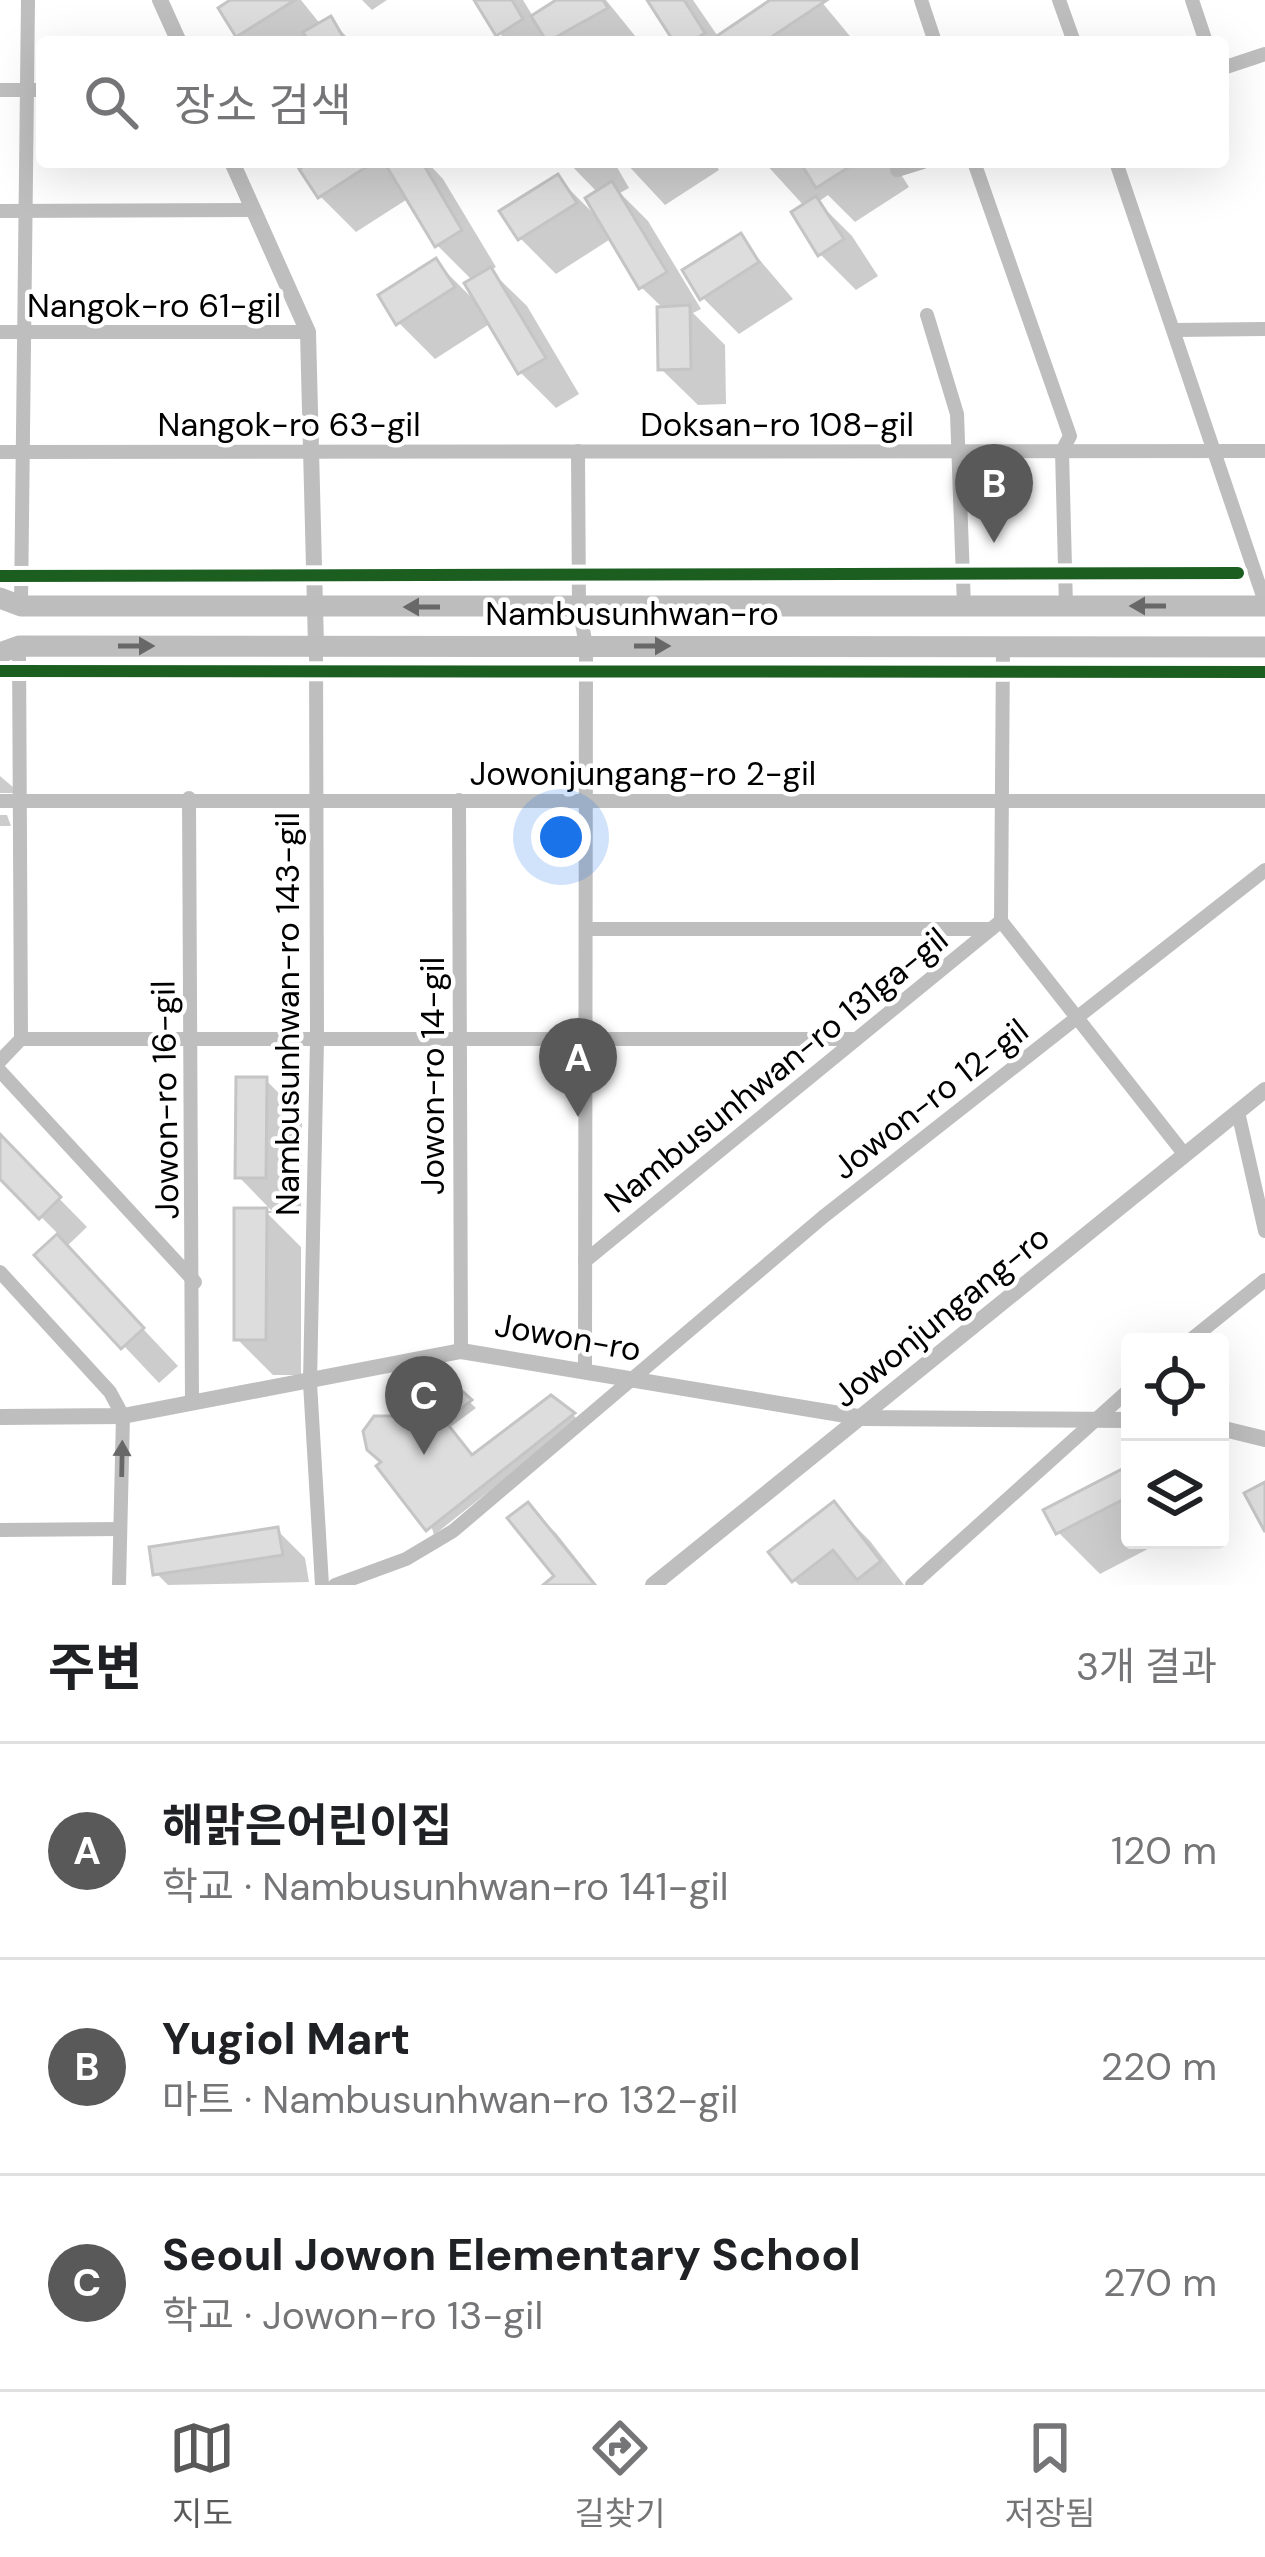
<!DOCTYPE html>
<html lang="ko">
<meta charset="utf-8">
<style>
:root{--surface:#fff;--page:#f6f6f6;--text:#202124;--muted:#757577;--line:#e0e0e0;--accent:#595959}
body{margin:0;font-family:"DM Sans","Noto Sans KR",sans-serif;background:var(--page);color:var(--text)}
.controls{position:absolute;right:36px;bottom:36px;display:grid;overflow:hidden;border-radius:12px;box-shadow:0 12px 48px #0002}
.controls button{width:108px;height:108px;display:grid;place-items:center;padding:0;border:0;border-bottom:3px solid var(--line);background:var(--surface);color:var(--text);font:60px sans-serif}
.you{position:absolute;left:561px;top:837px;width:42px;height:42px;margin:-30px;border:9px solid #fff;border-radius:50%;background:#1a73e8;box-shadow:0 0 0 18px #1a73e833}
.badge{display:grid;place-items:center;width:78px;height:78px;border-radius:50%;background:var(--accent);color:#fff;font-size:39px;font-weight:700}
.pin{position:absolute;translate:-50% -99px;filter:drop-shadow(0 3px 6px #0008)}
.pin::after{content:'';position:absolute;top:63px;width:42px;height:36px;background:inherit;clip-path:polygon(0 0,100% 0,50% 100%)}
.list{margin:0;padding:0;list-style:none}
h2{display:flex;justify-content:space-between;align-items:center;height:156px;margin:0;padding:0 48px;font-size:51px}
h2 small{font-size:39px;font-weight:400;color:var(--muted)}
.list li{display:grid;grid-template-columns:78px 1fr auto;gap:36px;align-items:center;box-sizing:border-box;height:216px;padding:0 48px;border-top:3px solid var(--line)}
.list b{display:block;font-size:45px;white-space:nowrap}
.list p{margin:0;font-size:39px;white-space:nowrap;color:var(--muted)}
.list em{font-size:39px;font-style:normal;color:var(--muted)}
.icon{flex:none;width:66px;height:66px;fill:none;stroke:currentColor;stroke-width:2;stroke-linecap:round;stroke-linejoin:round}
.map{position:relative;flex:none;width:1265px;height:1585px;overflow:hidden}
.search{position:absolute;background:var(--surface);box-shadow:0 12px 48px #0002;left:36px;right:36px;top:36px;height:132px;display:flex;align-items:center;gap:30px;box-sizing:border-box;padding:0 42px;border-radius:12px;color:var(--muted);font-size:45px}
.sheet{height:804px;background:var(--surface)}
nav{display:flex;justify-content:space-around;align-items:center;box-sizing:border-box;height:168px;border-top:3px solid var(--line);background:var(--surface);font-size:33px;color:var(--muted)}
nav a{display:grid;justify-items:center;gap:6px}
nav .on{color:var(--accent)}
.map>svg:first-child{display:block}
.shadow{fill:#0003}
.building{fill:#ddd;stroke:#c5c5c5;stroke-width:3}
.lines{fill:none;stroke-linecap:round;stroke-linejoin:round}
.minor{stroke:#bebebe;stroke-width:14}
.tertiary{stroke:#bebebe;stroke-width:16}
.primary{stroke:#bdbdbd;stroke-width:21}
.cycleway-casing{stroke:#fff;stroke-width:20}
.cycleway{stroke:#1b5e20;stroke-width:12}
.oneway{fill:#686868}
.labels{text-anchor:middle;dominant-baseline:central;stroke-width:9;stroke-linejoin:round;paint-order:stroke}
.street-label{font-size:33px;fill:#000;stroke:#fff}
</style>
<div class="map">
<svg width="1265" height="1585" viewBox="0 0 1265 1585">
<rect width="100%" height="100%" fill="#fff"/>
<!-- shadow -->
<g class="shadow">
<path d="M236 0H301L321 25 330 20 352 42H245L222 9Z"/>
<path d="M362 0H387L372 10Z"/>
<path d="M478 0H523L534 18 562 0H606L640 42H506Z"/>
<path d="M650 0H693L719 38 776 0H820L854 41 677 42Z"/>
<path d="M315 162H427L443 179 496 267 490 270 527 306 579 394 556 408 520 372 491 323 435 359 399 323 436 262 475 301 473 281 437 245 409 198 356 232 320 196Z"/>
<path d="M568 162H614L629 188 620 193 648 221 701 309 693 313 725 345 726 404 698 405 661 369 664 309 641 287 612 238 556 274 520 238 557 177 597 217 598 193Z"/>
<path d="M625 162H714L719 170 665 205Z"/>
<path d="M764 162H893L909 187 855 222 828 195 818 202 852 236 878 276 856 290 820 254 805 207Z"/>
<path d="M740 237 793 299 739 334 703 298Z"/>
<path d="M0 776 14 788V793H0Z"/>
<path d="M0 815H7L11 826H0Z"/>
<path d="M266 1080 302 1117 301 1213H267L301 1247V1375H273L237 1339V1211H272L238 1176Z"/>
<path d="M0 1138 87 1227 66 1247 178 1366 159 1383 38 1255 59 1235 0 1175Z"/>
<path d="M461 1394 476 1408 449 1428 472 1459 551 1398 579 1420 434 1535 399 1419Z"/>
<path d="M1130 1469V1540H1165L1100 1574 1059 1533 1048 1512Z"/>
<path d="M834 1505 870 1541 904 1585H799L794 1580Z"/>
<path d="M528 1506 556 1533 597 1585H548L558 1577Z"/>
<path d="M277 1530 305 1558 309 1582 168 1585 156 1573Z"/>
</g>
<!-- building -->
<g class="building">
<path d="M230 0H295L236 37 218 8Z"/>
<path d="M474 0H512L523 19 496 36Z"/>
<path d="M556 0H603L608 8 547 42 531 16Z"/>
<path d="M647 0H684L705 33 691 42H674Z"/>
<path d="M770 0H827L764 42H708Z"/>
<path d="M331 16 346 42H309L303 32Z"/>
<path d="M310 162H374L318 198 299 169Z"/>
<path d="M384 162H422L462 230 435 247Z"/>
<path d="M800 162H857L816 188Z"/>
<path d="M558 174 577 203 518 240 499 211Z"/>
<path d="M612 181 667 272 639 289 585 198Z"/>
<path d="M816 196 844 239 818 256 791 212Z"/>
<path d="M741 233 759 262 700 300 682 270Z"/>
<path d="M436 258 455 287 396 325 378 295Z"/>
<path d="M491 267 546 358 518 374 464 283Z"/>
<path d="M690 305 691 369 658 370 657 307Z"/>
<path d="M236 1077H267L266 1178H235Z"/>
<path d="M0 1134 61 1197 39 1219 0 1179Z"/>
<path d="M234 1208H267L266 1340H234Z"/>
<path d="M57 1234 144 1328 121 1349 34 1255Z"/>
<path d="M442 1382 451 1394 462 1391 472 1400 445 1421 472 1455 551 1395 575 1413 426 1531 376 1466 381 1462 367 1450 363 1431 374 1416H398Z"/>
<path d="M1130 1465V1496L1056 1534 1043 1510Z"/>
<path d="M1265 1482V1532L1244 1493Z"/>
<path d="M834 1501 881 1561 857 1580 833 1550 792 1582 768 1552Z"/>
<path d="M528 1502 595 1585H543L554 1576 507 1518Z"/>
<path d="M278 1527 283 1555 153 1575 149 1547Z"/>
</g>
<g class="lines">
<!-- minor -->
<g class="minor">
<path d="M921 0 935 42"/>
<path d="M1059 0 1074 42"/>
<path d="M1192 0 1206 42"/>
<path d="M1223 68 1265 54"/>
<path d="M0 90H42"/>
<path d="M974 162 1070 436 1062 451 1066 606"/>
<path d="M1116 162 1265 602"/>
<path d="M897 170 923 162"/>
<path d="M0 211 254 210"/>
<path d="M927 315 957 414 964 606"/>
<path d="M1175 330 1265 329"/>
<path d="M0 332H308"/>
<path d="M578 451 579 607 586 646 585 1368"/>
<path d="M0 452 1265 451"/>
<path d="M21 606 28 0"/>
<path d="M316 645 317 1040 310 1383 322 1585"/>
<path d="M19 646 21 1039"/>
<path d="M1003 646 1001 921 1185 1155"/>
<path d="M189 798 192 1401"/>
<path d="M459 800 461 1351"/>
<path d="M0 801H1265"/>
<path d="M586 929H991"/>
<path d="M0 1061 21 1039H854"/>
<path d="M0 1071 195 1282"/>
<path d="M1238 1112 1265 1231"/>
<path d="M585 1261 1001 921"/>
<path d="M0 1272 110 1392 123 1416 119 1585"/>
<path d="M1188 1342 1265 1280"/>
<path d="M0 1530 120 1529"/>
<path d="M335 1585 406 1559 453 1531 823 1217 1265 870"/>
<path d="M912 1585 1130 1389"/>
</g>
<!-- tertiary -->
<g class="tertiary">
<path d="M160 0 179 42"/>
<path d="M232 162 308 332 316 645"/>
<path d="M0 1417 123 1416 461 1351 864 1418 1130 1420"/>
<path d="M1220 1428 1265 1439"/>
<path d="M653 1585 1265 1090"/>
</g>
<!-- primary -->
<g class="primary">
<path d="M0 598 21 606H1265"/>
<path d="M0 653 19 646 1265 647"/>
</g>
<defs>
<g id="cycleway">
<path d="M0 576 1238 573"/>
<path d="M0 671 1265 672"/>
</g>
</defs>
<!-- cycleway casing -->
<use href="#cycleway" class="cycleway-casing"/>
<!-- cycleway -->
<use href="#cycleway" class="cycleway"/>
</g>
<!-- one-way arrows -->
<defs><path id="oneway-solid" d="M-6-.8H1V-3.2L6.5 0L1 3.2V.8H-6Z" transform="scale(3)"/></defs>
<g class="oneway">
<use href="#oneway-solid" transform="translate(1148 606) rotate(180)"/>
<use href="#oneway-solid" transform="translate(422 607) rotate(-180)"/>
<use href="#oneway-solid" transform="translate(136 646)"/>
<use href="#oneway-solid" transform="translate(652 646)"/>
<use href="#oneway-solid" transform="translate(122 1459) rotate(-89)"/>
</g>
<g class="labels">
<!-- street labels -->
<g class="street-label">
<text x="154" y="305">Nangok-ro 61-gil</text>
<text x="289" y="424">Nangok-ro 63-gil</text>
<text x="777" y="424">Doksan-ro 108-gil</text>
<text x="632" y="613">Nambusunhwan-ro</text>
<text x="643" y="773">Jowonjungang-ro 2-gil</text>
<text transform="translate(287 1014) rotate(-90)">Nambusunhwan-ro 143-gil</text>
<text transform="translate(776 1070) rotate(-39)">Nambusunhwan-ro 131ga-gil</text>
<text transform="translate(432 1076) rotate(-90)">Jowon-ro 14-gil</text>
<text transform="translate(930 1099) rotate(-38)">Jowon-ro 12-gil</text>
<text transform="translate(165 1100) rotate(-91)">Jowon-ro 16-gil</text>
<text transform="translate(941 1316) rotate(-39)">Jowonjungang-ro</text>
<text transform="translate(568 1337) rotate(10)">Jowon-ro</text>
</g>
</g>
</svg>
<div class="controls">
<button><svg class="icon" aria-label="locate" viewBox="0 0 24 24"><circle cx="12" cy="12" r="6"/><path d="M12 2v4M12 18v4M2 12h4M18 12h4"/></svg></button>
<button><svg class="icon" aria-label="layers" viewBox="0 0 24 24"><path d="M12 4l9 5-9 5-9-5zM3 14l9 5 9-5"/></svg></button>
</div>
<div class="you"></div>
<div class="pin badge" style="left:578px;top:1117px">A</div>
<div class="pin badge" style="left:994px;top:543px">B</div>
<div class="pin badge" style="left:424px;top:1455px">C</div>
<div class="search"><svg class="icon" aria-label="search" viewBox="0 0 24 24"><circle cx="10" cy="10" r="6"/><path d="M15 15l6 6"/></svg>장소 검색</div>
</div>
<section class="sheet">
<h2>주변<small>3개 결과</small></h2>
<ul class="list">
<li><span class="badge">A</span><div><b>해맑은어린이집</b><p>학교 · Nambusunhwan-ro 141-gil</p></div><em>120 m</em></li>
<li><span class="badge">B</span><div><b>Yugiol Mart</b><p>마트 · Nambusunhwan-ro 132-gil</p></div><em>220 m</em></li>
<li><span class="badge">C</span><div><b>Seoul Jowon Elementary School</b><p>학교 · Jowon-ro 13-gil</p></div><em>270 m</em></li>
</ul>
</section>
<nav>
<a class="on"><svg class="icon" aria-label="map" viewBox="0 0 24 24"><path d="M3 6l6-2 6 2 6-2v14l-6 2-6-2-6 2zM9 4v14M15 6v14"/></svg>지도</a>
<a><svg class="icon" aria-label="directions" viewBox="0 0 24 24"><path d="M12 3l9 9-9 9-9-9zM9 14v-3h6M13 9l2 2-2 2"/></svg>길찾기</a>
<a><svg class="icon" aria-label="saved" viewBox="0 0 24 24"><path d="M7 4h10v16l-5-4-5 4z"/></svg>저장됨</a>
</nav>
